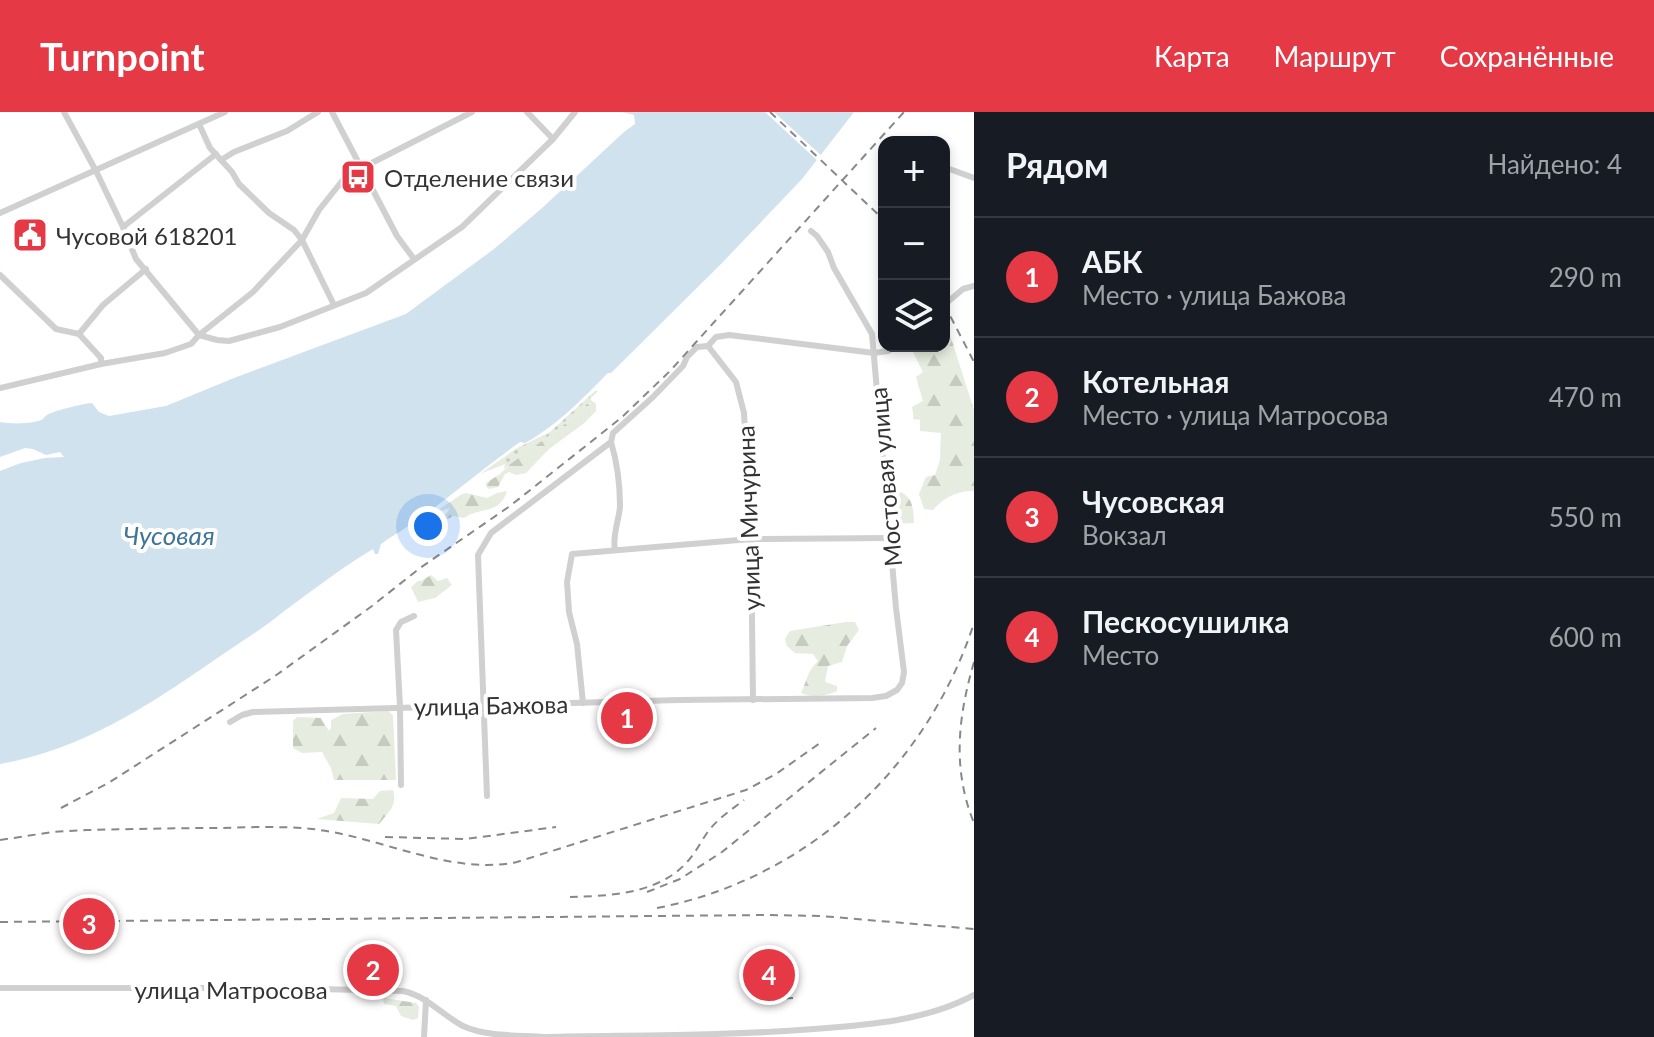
<!DOCTYPE html>
<html lang="ru">
<meta charset="utf-8">
<style>
:root{--surface:#171b24;--page:#242831;--text:#f1f3f6;--muted:#9ea1a6;--line:#363941;--accent:#e63946}
body{margin:0;font-family:Lato,sans-serif;background:var(--page);color:var(--text)}
.controls{position:absolute;right:24px;top:24px;display:grid;overflow:hidden;border-radius:16px;box-shadow:0 4px 12px #0003}
.controls button{width:72px;height:72px;display:grid;place-items:center;padding:0;border:0;border-bottom:2px solid var(--line);background:var(--surface);color:var(--text);font:40px sans-serif}
.you{position:absolute;left:428px;top:414px;width:28px;height:28px;margin:-20px;border:6px solid #fff;border-radius:50%;background:#1a73e8;box-shadow:0 0 0 12px #1a73e833}
.badge{display:grid;place-items:center;width:52px;height:52px;border-radius:50%;background:var(--accent);color:#fff;font-size:26px;font-weight:700}
.pin{position:absolute;translate:-50% -50%;border:4px solid #fff;box-shadow:0 2px 8px #0006}
.list{margin:0;padding:0;list-style:none}
h2{display:flex;justify-content:space-between;align-items:center;height:104px;margin:0;padding:0 32px;font-size:34px}
h2 small{font-size:26px;font-weight:400;color:var(--muted)}
.list li{display:grid;grid-template-columns:52px 1fr auto;gap:24px;align-items:center;box-sizing:border-box;height:120px;padding:0 32px;border-top:2px solid var(--line)}
.list b{display:block;font-size:30px;white-space:nowrap}
.list p{margin:0;font-size:26px;white-space:nowrap;color:var(--muted)}
.list em{font-size:26px;font-style:normal;color:var(--muted)}
.icon{flex:none;width:44px;height:44px;fill:none;stroke:currentColor;stroke-width:2;stroke-linecap:round;stroke-linejoin:round}
.map{position:relative;flex:none;width:974px;height:925px;overflow:hidden}
header{display:flex;align-items:center;gap:48px;box-sizing:border-box;height:112px;padding:0 40px;background:var(--accent);color:#fff}
header strong{font-size:38px}
nav{display:flex;gap:44px;margin-inline-start:auto;font-size:28px}
main{display:flex}
aside{flex:1;background:var(--surface)}
.map>svg:first-child{display:block}
.grass{fill:url(#grass-dots)}
.forest{fill:url(#forest-firs)}
.water{fill:#cfe2ee}
.pier{fill:#fff}
.lines{fill:none;stroke-linecap:round;stroke-linejoin:round}
.minor{stroke:#d0d0d0;stroke-width:6}
.rail{stroke:#888;stroke-width:2;stroke-dasharray:8 6;stroke-linecap:butt}
.labels{text-anchor:middle;dominant-baseline:central;stroke-width:8;stroke-linejoin:round;paint-order:stroke}
.poi-label{font-size:24px;fill:#333;stroke:#fff;text-anchor:start}
.street-label{font-size:24px;fill:#333;stroke:#fff}
.water-label{font-size:26px;font-style:italic;fill:#3f7597;stroke:#fff}
</style>
<header>
<strong>Turnpoint</strong>
<nav><a>Карта</a><a>Маршрут</a><a>Сохранённые</a></nav>
</header>
<main>
<div class="map">
<svg width="974" height="925" viewBox="0 0 974 925">
<defs>
<pattern id="grass-dots" width="8" height="8" patternUnits="userSpaceOnUse" patternTransform="scale(2)"><rect width="8" height="8" fill="#e6ecdf"/><path d="M2 2h.1M6 6h.1" fill="none" stroke="#c6cbc0" stroke-width="1.8" stroke-linecap="round"/></pattern>
<pattern id="forest-firs" width="22" height="20" patternUnits="userSpaceOnUse" patternTransform="scale(2)"><rect width="22" height="20" fill="#e6ecdf"/><path d="M5 1l3.5 6h-7zM16 11l3.5 6h-7z" fill="#c6cbc0"/></pattern>
</defs>
<rect width="100%" height="100%" fill="#fff"/>
<!-- grass -->
<path class="grass" d="M595 279H598L591 286V288L596 292 592 291 587 292 568 310 504 357 505 352 480 362 517 336 550 320Z"/>
<!-- forest -->
<g class="forest">
<path d="M944 215 948 218 953 232 974 298V379C958 378 943 386 933 398L924 397 919 382 926 365 935 363 940 348 941 321 920 319V308L914 307 912 295 923 289 916 265 923 260 911 236V234H944Z"/>
<path d="M593 291 596 292V299L583 312 549 337 526 361 516 363 509 360 505 362 498 375 489 377 486 374V371L500 362 509 353 568 310 587 292Z"/>
<path d="M896 378C913 384 913 394 914 411L894 412C890 397 888 391 896 378Z"/>
<path d="M507 379C499 404 480 394 464 406L454 404 445 408H437L447 401 450 396 435 400 462 382 466 381 487 386 497 381Z"/>
<path d="M431 463 438 469 447 466 452 473 435 486 418 490 411 475 418 469H421Z"/>
<path d="M846 510H855L859 518 847 534 842 550 828 554 825 570 837 574V579C827 584 811 586 801 581 808 567 806 561 818 549L813 542 795 541 787 534 785 527 790 519Z"/>
<path d="M388 599 393 603 396 667 395 668H334L331 656 322 640 302 641 293 636V609L297 605 321 606 329 619 331 616V608L343 602Z"/>
<path d="M393 678C398 693 388 701 379 712L317 707 334 701 341 686 373 687 380 679Z"/>
<path d="M384 886 416 891 419 895 418 906 413 908 401 904 396 894 384 892 383 889Z"/>
</g>
<!-- water -->
<path class="water" d="M622 0H854L802 67 722 151 611 261H608C581 288 559 312 525 331L520 330C485 355 453 382 418 408 406 416 393 423 381 432L378 442H375L373 437C341 456 313 478 283 500 261 518 236 533 213 549 145 596 82 637 0 652V359L21 351 45 346 64 345 60 340 46 343 33 337 25 336 0 345V310C9 312 29 312 38 309 46 307 41 306 49 302 57 298 82 292 92 291L99 300 109 304 166 294 234 266 406 202 494 137 541 97 624 20 635 12 634 3Z"/>
<!-- pier -->
<path class="pier" d="M765 0H774L824 46 820 51Z"/>
<g class="lines">
<!-- minor -->
<g class="minor">
<path d="M64 0 96 59 123 115 136 147 199 223 253 180 302 128 319 98 346 64 472 0"/>
<path d="M332 0 397 124 414 147"/>
<path d="M527 0 553 27"/>
<path d="M199 12 210 36 232 60 239 72 269 101 294 118 302 128 334 193"/>
<path d="M221 48 234 40 287 19 318 0"/>
<path d="M944 55 974 66"/>
<path d="M0 101 225 0"/>
<path d="M123 115 216 42"/>
<path d="M0 163 56 217 79 222 101 246V252"/>
<path d="M944 193 963 177 974 174"/>
<path d="M79 222 103 193 146 157"/>
<path d="M708 234 736 270 744 301 751 427 753 588"/>
<path d="M0 276 101 252 165 241 191 232 199 223 217 228 229 229 280 215 366 181 462 115 553 27 575 0"/>
<path d="M611 330C617 350 620 372 620 394 619 409 612 423 615 438"/>
<path d="M583 591 577 532 569 500 567 470 572 442 751 427 891 426"/>
<path d="M230 610 242 603 253 600 679 588 872 586 886 584 897 578 902 571 904 560 896 496 872 222 834 156 828 140 817 124 811 119"/>
<path d="M401 673 400 595 396 518 401 510 414 504"/>
<path d="M487 684 478 443 491 421 611 330 613 321 653 285 683 254 687 245 697 235 708 234 716 225 729 223 874 241 888 239 895 234"/>
<path d="M0 876H277L403 879C427 884 442 903 463 914 487 925 518 923 545 925 634 923 724 924 814 917 867 913 926 909 974 883"/>
<path d="M424 925 426 888"/>
</g>
<!-- rail -->
<g class="rail">
<path d="M770 0 884 108"/>
<path d="M944 192 974 250"/>
<path d="M974 550C958 605 952 657 974 711"/>
<path d="M61 696 110 670 275 564 372 494 420 456 510 394 621 306 670 259 904 0"/>
<path d="M385 725 466 727 556 715"/>
<path d="M0 728 53 720 86 718C131 717 176 716 221 716 251 715 282 714 312 717 379 724 450 764 517 750L746 678 776 662 820 631"/>
<path d="M647 780 680 767 722 740 876 616"/>
<path d="M570 785C609 784 658 782 686 751 695 742 700 731 707 721 717 707 731 698 744 688"/>
<path d="M657 796C807 767 927 656 974 511"/>
<path d="M0 810 766 803 821 804 974 817"/>
<path d="M771 887 794 886"/>
</g>
</g>
<!-- icons -->
<defs>
<symbol id="bus-square" viewBox="-11 -11 22 22"><rect x="-9" y="-9" width="18" height="18" rx="4" fill="#e63946" stroke="#fff"/><path d="M-5-6H5V4H4V6H2V4H-2V6H-4V4H-5ZM-3.5-4V0h7V-4ZM-3.5 1.2v1.5H-2V1.2ZM2 1.2v1.5H3.5V1.2Z" fill="#fff"/></symbol>
<symbol id="civic-square" viewBox="-11 -11 22 22"><rect x="-9" y="-9" width="18" height="18" rx="4" fill="#e63946" stroke="#fff"/><path d="M-.6-6.5H3V-4.5H.6V-3L4-1V1h2V6H-6V1h2V-1L-.6-3ZM-1.2 2.5V6h2.4V2.5Z" fill="#fff"/></symbol>
</defs>
<g fill-rule="evenodd">
<use href="#bus-square" x="338" y="45" width="40" height="40"/>
<use href="#civic-square" x="10" y="103" width="40" height="40"/>
</g>
<g class="labels">
<!-- poi labels -->
<g class="poi-label">
<text x="384" y="65">Отделение связи</text>
<text x="56" y="123">Чусовой 618201</text>
</g>
<!-- street labels -->
<g class="street-label">
<text transform="translate(885 365) rotate(-95)">Мостовая улица</text>
<text transform="translate(748 406) rotate(-92)">улица Мичурина</text>
<text transform="translate(491 593) rotate(-1)">улица Бажова</text>
<text x="231" y="877">улица Матросова</text>
</g>
<!-- water labels -->
<g class="water-label">
<text x="169" y="423">Чусовая</text>
</g>
</g>
</svg>
<div class="controls">
<button>+</button>
<button>−</button>
<button><svg class="icon" aria-label="layers" viewBox="0 0 24 24"><path d="M12 4l9 5-9 5-9-5zM3 14l9 5 9-5"/></svg></button>
</div>
<div class="you"></div>
<div class="pin badge" style="left:627px;top:606px">1</div>
<div class="pin badge" style="left:373px;top:858px">2</div>
<div class="pin badge" style="left:89px;top:812px">3</div>
<div class="pin badge" style="left:769px;top:863px">4</div>
</div>
<aside>
<h2>Рядом<small>Найдено: 4</small></h2>
<ul class="list">
<li><span class="badge">1</span><div><b>АБК</b><p>Место · улица Бажова</p></div><em>290 m</em></li>
<li><span class="badge">2</span><div><b>Котельная</b><p>Место · улица Матросова</p></div><em>470 m</em></li>
<li><span class="badge">3</span><div><b>Чусовская</b><p>Вокзал</p></div><em>550 m</em></li>
<li><span class="badge">4</span><div><b>Пескосушилка</b><p>Место</p></div><em>600 m</em></li>
</ul>
</aside>
</main>
